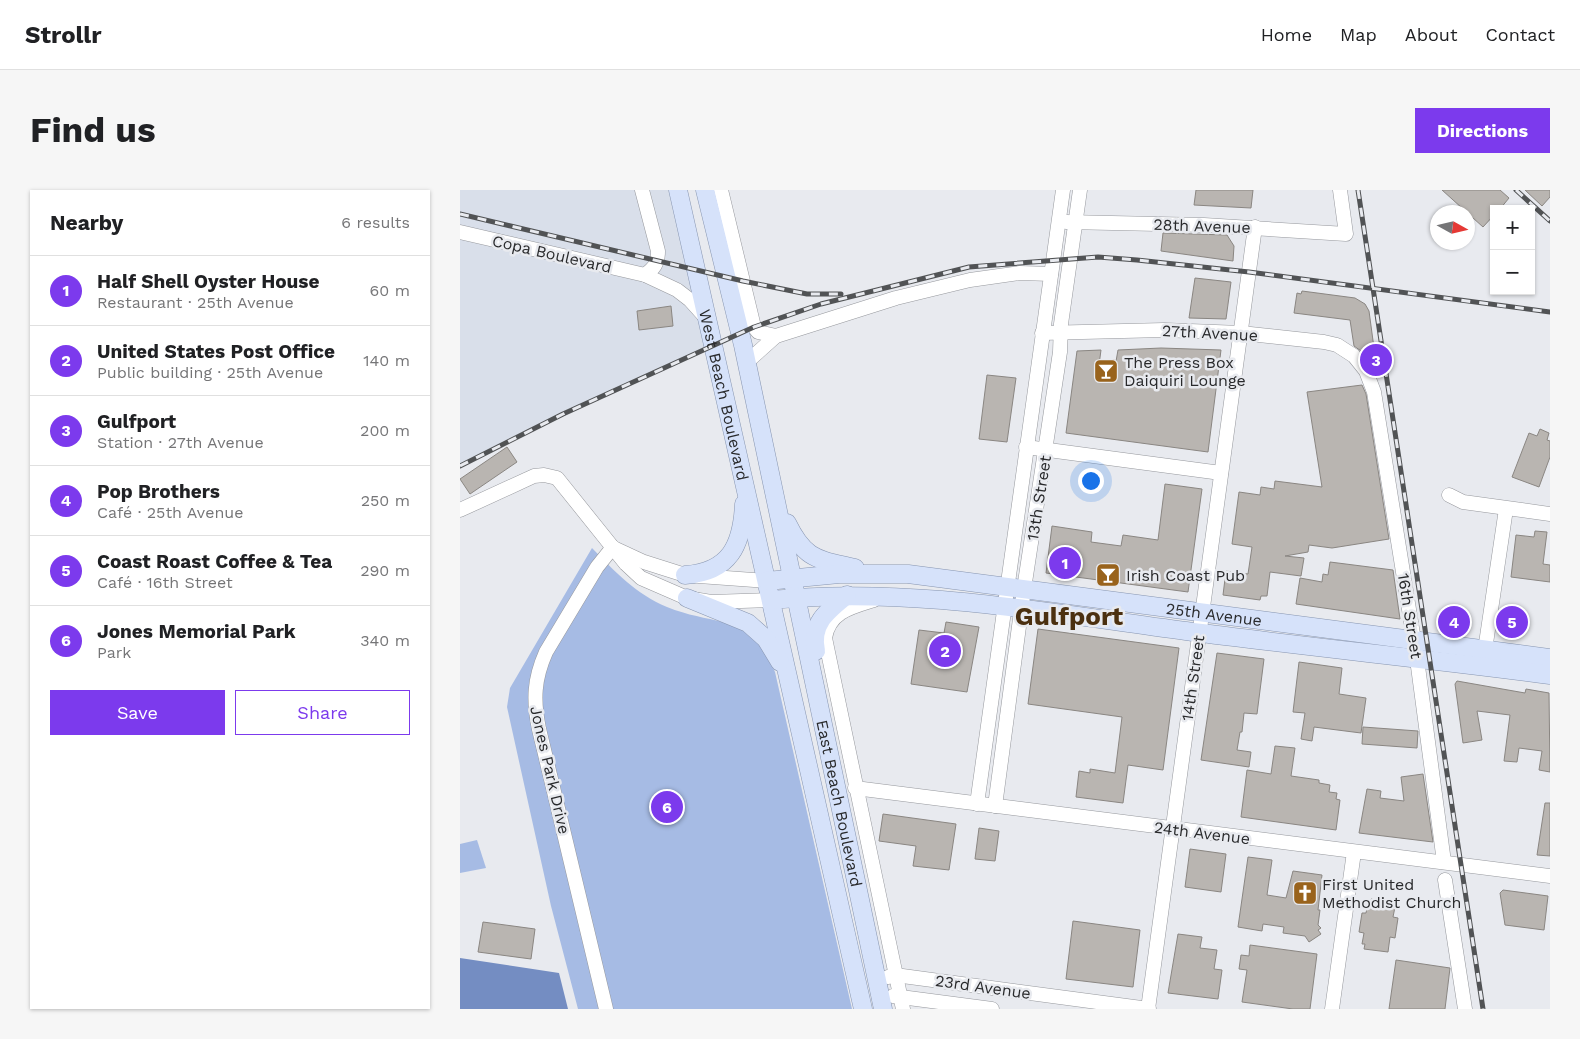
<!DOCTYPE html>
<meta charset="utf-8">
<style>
:root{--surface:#fff;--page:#f6f6f6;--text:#202124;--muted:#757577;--line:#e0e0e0;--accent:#7c3aed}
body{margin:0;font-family:"Work Sans",sans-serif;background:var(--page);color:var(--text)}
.controls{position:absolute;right:15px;top:15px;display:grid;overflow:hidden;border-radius:0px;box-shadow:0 1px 4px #0004}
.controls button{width:45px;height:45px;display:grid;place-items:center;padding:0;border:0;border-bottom:1px solid var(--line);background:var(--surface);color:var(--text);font:25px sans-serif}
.compass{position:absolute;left:970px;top:15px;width:45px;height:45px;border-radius:50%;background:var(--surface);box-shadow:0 1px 4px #0004;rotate:98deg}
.you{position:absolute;left:630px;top:290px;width:18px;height:18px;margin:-12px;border:4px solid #fff;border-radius:50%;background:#1a73e8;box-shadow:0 0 0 8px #1a73e833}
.badge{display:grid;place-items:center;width:32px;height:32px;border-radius:50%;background:var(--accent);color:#fff;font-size:16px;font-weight:700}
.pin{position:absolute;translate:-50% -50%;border:2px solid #fff;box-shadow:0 1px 5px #0006}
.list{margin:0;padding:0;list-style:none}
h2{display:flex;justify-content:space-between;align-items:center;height:65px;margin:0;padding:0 20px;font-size:21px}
h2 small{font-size:16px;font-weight:400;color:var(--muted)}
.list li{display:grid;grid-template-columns:32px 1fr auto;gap:15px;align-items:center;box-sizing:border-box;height:70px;padding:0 20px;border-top:1px solid var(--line)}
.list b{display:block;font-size:19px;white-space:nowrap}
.list p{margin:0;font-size:16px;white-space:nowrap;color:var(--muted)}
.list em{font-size:16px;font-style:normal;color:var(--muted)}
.actions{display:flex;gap:10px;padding:15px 20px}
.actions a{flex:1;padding:11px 0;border:1px solid var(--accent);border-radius:0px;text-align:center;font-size:18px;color:var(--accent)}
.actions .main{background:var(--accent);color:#fff}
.map{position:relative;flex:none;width:1090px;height:819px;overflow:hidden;border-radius:0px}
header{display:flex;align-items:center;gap:30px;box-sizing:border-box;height:70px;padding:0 25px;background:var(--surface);border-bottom:1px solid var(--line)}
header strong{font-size:24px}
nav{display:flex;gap:28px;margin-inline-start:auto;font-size:18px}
.intro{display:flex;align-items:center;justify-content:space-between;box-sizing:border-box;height:120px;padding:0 30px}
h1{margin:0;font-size:35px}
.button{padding:12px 22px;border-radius:0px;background:var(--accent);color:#fff;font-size:18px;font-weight:700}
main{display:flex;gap:30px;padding:0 30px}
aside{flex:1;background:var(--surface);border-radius:0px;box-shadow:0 1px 4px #0004}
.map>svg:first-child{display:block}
.built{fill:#d9dfea}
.green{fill:#a6bbe4}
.water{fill:#748dc2}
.building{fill:#b9b5b1;stroke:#8a8682}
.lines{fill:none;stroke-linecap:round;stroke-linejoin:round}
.minor-casing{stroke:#96989d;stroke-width:15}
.major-casing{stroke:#8795b0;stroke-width:19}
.minor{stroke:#fff;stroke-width:14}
.major{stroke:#d6e2fa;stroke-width:18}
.rail-casing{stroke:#515355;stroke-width:5}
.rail{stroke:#e8eaef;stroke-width:3;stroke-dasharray:9;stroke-linecap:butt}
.labels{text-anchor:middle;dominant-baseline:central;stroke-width:5;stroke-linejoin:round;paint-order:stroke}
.street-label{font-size:16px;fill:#292a2c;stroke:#e8eaef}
.poi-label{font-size:16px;fill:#292a2c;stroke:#e8eaef;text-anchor:start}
.town-label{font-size:26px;font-weight:bold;fill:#4b3010;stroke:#e8eaef}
</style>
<header>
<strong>Strollr</strong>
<nav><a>Home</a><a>Map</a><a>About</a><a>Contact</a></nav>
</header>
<div class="intro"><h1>Find us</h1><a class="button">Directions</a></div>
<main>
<aside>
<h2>Nearby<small>6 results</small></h2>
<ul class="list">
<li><span class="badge">1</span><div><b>Half Shell Oyster House</b><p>Restaurant · 25th Avenue</p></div><em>60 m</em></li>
<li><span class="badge">2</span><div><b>United States Post Office</b><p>Public building · 25th Avenue</p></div><em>140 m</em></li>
<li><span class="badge">3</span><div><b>Gulfport</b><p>Station · 27th Avenue</p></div><em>200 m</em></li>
<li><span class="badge">4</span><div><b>Pop Brothers</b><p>Café · 25th Avenue</p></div><em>250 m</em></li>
<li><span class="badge">5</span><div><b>Coast Roast Coffee &amp; Tea</b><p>Café · 16th Street</p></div><em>290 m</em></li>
<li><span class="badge">6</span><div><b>Jones Memorial Park</b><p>Park</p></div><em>340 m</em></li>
</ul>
<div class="actions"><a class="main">Save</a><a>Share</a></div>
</aside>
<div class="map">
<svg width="1090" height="819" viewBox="0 0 1090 819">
<rect width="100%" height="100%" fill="#e8eaef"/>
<!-- built -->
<path class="built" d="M0 0H216L252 155 0 276Z"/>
<!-- green -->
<g class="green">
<path d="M132 358C154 381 176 404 207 417 256 437 291 422 315 482L392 819H118L91 716 47 517 50 498Z"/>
<path d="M17 650 26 678 0 683V654Z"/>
</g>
<!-- water -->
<path class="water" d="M0 768 99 783 108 819H0Z"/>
<!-- building -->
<g class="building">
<path d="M736 0H793L791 18 734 15Z"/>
<path d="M982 0H1040L1049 8 1040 19H1034V25L1023 37Z"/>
<path d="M1065 0H1090V7L1082 16Z"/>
<path d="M703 43 767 45 774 56 773 71 701 61Z"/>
<path d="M735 88 771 92 766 129 729 128Z"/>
<path d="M842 101 895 108 905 114 909 121 914 158 901 161 894 156 890 130 834 123 837 103 841 104Z"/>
<path d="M211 116 213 136 179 140 177 121Z"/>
<path d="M701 158 761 160 748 262 606 243 617 161 641 160 639 175 655 177 658 160Z"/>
<path d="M527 185 556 188 547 252 519 249Z"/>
<path d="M902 195 906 204 929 349 872 358 849 355 848 362 825 366 844 368 841 386 810 382 807 406H801L800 410 763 405 766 381 788 384 792 357 772 354 779 302 800 305 801 297 814 299 815 291 862 297 847 202Z"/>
<path d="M1080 239 1089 243 1087 250 1090 251V267L1079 297 1052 287 1069 243 1077 246Z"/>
<path d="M47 257 57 272 10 304 0 289Z"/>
<path d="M705 294 742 299 728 402 586 383 592 336 632 342 631 352 661 356 663 345 698 350Z"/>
<path d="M1075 341 1087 342 1083 374 1090 375V392L1051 387 1056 345 1074 347Z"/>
<path d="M870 372 933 380 940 429 836 414 840 388 862 392 863 384 868 385Z"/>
<path d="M989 422 1003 424 1002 437 988 436Z"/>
<path d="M1045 422 1063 425 1061 440 1043 438Z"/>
<path d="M486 432 519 437 507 502 451 494 459 440 484 443Z"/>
<path d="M578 439 719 458 703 580 668 575 663 613 616 607 619 581 630 583V579L655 583 662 527 568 514Z"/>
<path d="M757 463 804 469 797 524 784 523 782 542H780L777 560 791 562 789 577 741 570Z"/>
<path d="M839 472 882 478 879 504 906 508 901 543 854 537 852 551 841 549 845 523 833 522Z"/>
<path d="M997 491 1065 503 1066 499 1089 503 1090 582 1079 580 1082 561 1059 558 1057 572 1044 571 1050 525 1017 521 1022 550 1003 553 995 494Z"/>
<path d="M903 537 958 541 957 558 902 554Z"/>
<path d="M815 556 835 558 831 586 859 590V593L870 595 869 602 877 603 876 609 880 610 876 640 781 627 787 580 811 584Z"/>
<path d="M963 584 973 652 899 643 907 599 921 601 920 608 944 611 941 587Z"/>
<path d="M1085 613H1090V666L1077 665Z"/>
<path d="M423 624 496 634 489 680 453 676 456 656 419 651Z"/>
<path d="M519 638 539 641 535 671 515 669Z"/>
<path d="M730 659 766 664 761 702 725 697Z"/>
<path d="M788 667 812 670 807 705 826 708 833 681 862 685 858 720H860L858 735 861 738 858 740 861 744 849 752 845 746 823 743 824 737 803 734 802 741 778 737Z"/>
<path d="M1043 700 1088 706 1084 740 1045 735 1040 703Z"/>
<path d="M911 709 932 712 931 716 935 717 933 727 938 728 935 748 930 747 928 762 904 759 905 754H902L904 743 899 742 902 723H906L908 713H911Z"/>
<path d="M613 731 680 740 673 797 606 789Z"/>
<path d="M23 732 75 739 71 769 18 762Z"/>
<path d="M718 744 742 747 740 758 757 760 754 779 762 780 758 809 708 803Z"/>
<path d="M790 755 857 764 850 819H833L782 812 787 780 779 779 781 765 789 766Z"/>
<path d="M936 770 990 778 985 819H929Z"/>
</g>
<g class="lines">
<defs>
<g id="minor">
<path d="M182 0 198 61C198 74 194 78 185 85"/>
<path d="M261 0 294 137 298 142 316 146"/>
<path d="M606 32 744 35 886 44 880 0"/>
<path d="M0 42 185 85 217 100 230 110 247 129"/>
<path d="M582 143 704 140 781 143 864 152 877 155 894 166 906 181 914 202 957 469 984 672"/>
<path d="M287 172 316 146 436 108 510 90 560 83 591 84"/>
<path d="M566 257 761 283"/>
<path d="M989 305 1003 312 1090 324"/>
<path d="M0 320 74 286 84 285 97 288 166 374 181 388 227 408 251 412 311 410"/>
<path d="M156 359 184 372 225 385 307 391"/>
<path d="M414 410C391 417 369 422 365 448L443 819"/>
<path d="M1025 460 1046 319"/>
<path d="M395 598 1090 686"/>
<path d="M517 614 603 0"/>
<path d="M535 616 564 399 600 162 601 134 620 0"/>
<path d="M985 690 1005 819"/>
<path d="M428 787 435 785 689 819"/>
<path d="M433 806 532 819"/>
<path d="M146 819 79 539C73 510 74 489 86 462L137 377 153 357"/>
<path d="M688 819 795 37"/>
<path d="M872 819 894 662"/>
</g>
<g id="major">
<path id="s1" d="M218 0 403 819"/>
<path id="s2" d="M245 0 283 155 423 819"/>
<path d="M327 333C345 370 357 369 395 378"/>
<path d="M225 385C270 382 282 355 284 314"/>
<path id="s3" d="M307 391 379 384H448L1090 468"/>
<path d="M227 408 288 433 306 449 320 472"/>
<path d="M311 410C451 396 588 423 726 441 847 457 969 469 1090 485"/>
<path d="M356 461C350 434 367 421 387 405"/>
</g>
</defs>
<!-- minor casing -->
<use href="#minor" class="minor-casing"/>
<!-- major casing -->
<use href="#major" class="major-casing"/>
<!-- minor -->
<use href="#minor" class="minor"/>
<!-- major -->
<use href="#major" class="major"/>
<defs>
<g id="rail">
<path d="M898 0 1023 819"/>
<path d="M1056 0 1090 31"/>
<path d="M0 24 283 91 347 104H381"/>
<path d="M0 276 103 224 294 137 361 114 509 77 638 67 677 70 789 82 1090 122"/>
</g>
</defs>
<!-- rail casing -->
<use href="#rail" class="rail-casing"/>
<!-- rail -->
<use href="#rail" class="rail"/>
</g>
<!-- icons -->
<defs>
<symbol id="bar-square" viewBox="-11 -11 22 22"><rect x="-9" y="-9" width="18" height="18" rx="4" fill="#99631c" stroke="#e8eaef"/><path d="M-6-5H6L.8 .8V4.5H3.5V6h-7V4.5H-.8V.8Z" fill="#fff"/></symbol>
<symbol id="church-square" viewBox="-11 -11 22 22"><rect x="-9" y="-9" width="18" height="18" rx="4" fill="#99631c" stroke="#e8eaef"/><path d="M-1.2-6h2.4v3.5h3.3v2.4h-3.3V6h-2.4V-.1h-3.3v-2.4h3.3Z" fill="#fff"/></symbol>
</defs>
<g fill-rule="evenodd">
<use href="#bar-square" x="632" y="167" width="28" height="28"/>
<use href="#bar-square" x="634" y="371" width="28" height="28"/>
<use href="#church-square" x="831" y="689" width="28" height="28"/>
</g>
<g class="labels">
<!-- street labels -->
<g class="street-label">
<text transform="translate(742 36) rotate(2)">28th Avenue</text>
<text transform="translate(92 64) rotate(13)">Copa Boulevard</text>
<text transform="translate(750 143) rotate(3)">27th Avenue</text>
<text stroke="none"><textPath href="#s1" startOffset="210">West Beach Boulevard</textPath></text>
<text transform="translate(579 308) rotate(-81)">13th Street</text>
<text stroke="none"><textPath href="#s3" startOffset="450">25th Avenue</textPath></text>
<text transform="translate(950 426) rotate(81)">16th Street</text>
<text transform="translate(733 488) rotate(-82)">14th Street</text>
<text transform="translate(90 580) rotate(77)">Jones Park Drive</text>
<text stroke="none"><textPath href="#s2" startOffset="628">East Beach Boulevard</textPath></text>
<text transform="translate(742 643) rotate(7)">24th Avenue</text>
<text transform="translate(523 797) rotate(8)">23rd Avenue</text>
</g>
<!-- poi labels -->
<g class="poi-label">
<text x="664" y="172">The Press Box<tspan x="664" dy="18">Daiquiri Lounge</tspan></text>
<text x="666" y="385">Irish Coast Pub</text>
<text x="862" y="694">First United<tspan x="862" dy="18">Methodist Church</tspan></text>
</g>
<!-- town labels -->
<g class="town-label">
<text x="609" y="426">Gulfport</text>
</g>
</g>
</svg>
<div class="controls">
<button>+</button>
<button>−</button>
</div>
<svg class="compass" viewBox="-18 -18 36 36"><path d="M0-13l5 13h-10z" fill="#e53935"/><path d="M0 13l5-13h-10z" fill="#757577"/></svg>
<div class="you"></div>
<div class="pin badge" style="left:605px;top:373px">1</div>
<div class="pin badge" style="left:485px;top:461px">2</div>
<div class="pin badge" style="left:916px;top:170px">3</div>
<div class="pin badge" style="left:994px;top:432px">4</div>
<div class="pin badge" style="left:1052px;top:432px">5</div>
<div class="pin badge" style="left:207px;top:617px">6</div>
</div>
</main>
